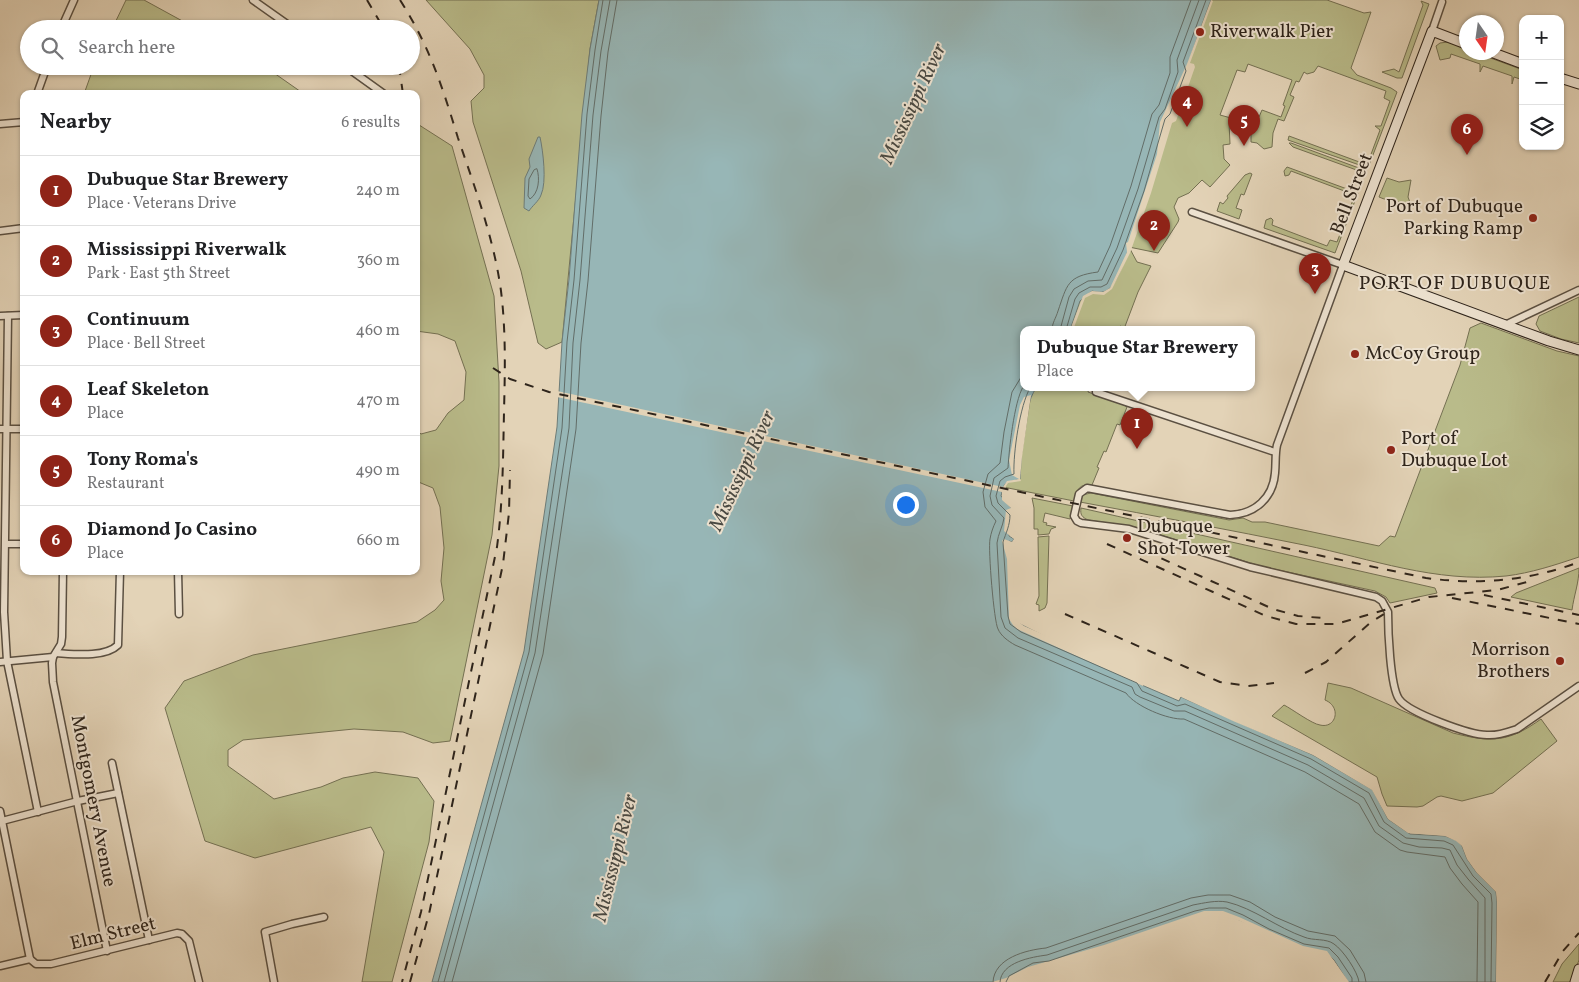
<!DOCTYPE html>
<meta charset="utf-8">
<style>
:root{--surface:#fff;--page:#f2f2f2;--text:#202124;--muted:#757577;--line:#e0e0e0;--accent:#8f2418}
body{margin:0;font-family:Vollkorn,serif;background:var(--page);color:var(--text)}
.controls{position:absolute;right:15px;top:15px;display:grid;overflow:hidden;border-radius:10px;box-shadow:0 1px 4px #0004}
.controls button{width:45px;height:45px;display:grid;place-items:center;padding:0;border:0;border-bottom:1px solid var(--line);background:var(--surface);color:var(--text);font:25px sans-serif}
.compass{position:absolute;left:1459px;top:15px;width:45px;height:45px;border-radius:50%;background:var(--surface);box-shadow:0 1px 4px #0004;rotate:167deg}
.you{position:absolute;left:905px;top:504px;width:18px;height:18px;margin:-12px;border:4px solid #fff;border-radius:50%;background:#1a73e8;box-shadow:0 0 0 8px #1a73e833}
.badge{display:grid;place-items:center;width:32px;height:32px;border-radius:50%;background:var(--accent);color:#fff;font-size:16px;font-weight:700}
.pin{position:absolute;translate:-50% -41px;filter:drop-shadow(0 1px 2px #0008)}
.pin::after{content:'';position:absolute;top:26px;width:18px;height:15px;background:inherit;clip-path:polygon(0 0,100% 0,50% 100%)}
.popup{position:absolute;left:1020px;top:326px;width:235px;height:65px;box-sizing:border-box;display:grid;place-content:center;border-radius:10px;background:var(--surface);filter:drop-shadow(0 1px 4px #0005);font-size:16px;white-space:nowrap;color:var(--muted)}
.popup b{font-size:19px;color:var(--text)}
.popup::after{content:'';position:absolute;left:50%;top:100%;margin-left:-10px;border:10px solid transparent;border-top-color:var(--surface)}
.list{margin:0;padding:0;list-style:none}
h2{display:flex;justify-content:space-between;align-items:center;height:65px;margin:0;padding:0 20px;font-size:21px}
h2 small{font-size:16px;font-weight:400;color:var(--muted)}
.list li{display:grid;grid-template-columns:32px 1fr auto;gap:15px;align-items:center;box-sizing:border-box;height:70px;padding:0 20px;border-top:1px solid var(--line)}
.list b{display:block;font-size:19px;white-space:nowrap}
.list p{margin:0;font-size:16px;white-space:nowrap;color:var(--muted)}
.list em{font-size:16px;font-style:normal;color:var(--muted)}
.icon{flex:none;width:28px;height:28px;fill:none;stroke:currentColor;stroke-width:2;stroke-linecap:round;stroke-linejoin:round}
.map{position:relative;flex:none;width:1579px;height:982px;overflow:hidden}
.search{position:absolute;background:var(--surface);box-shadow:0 1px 4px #0004;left:20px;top:20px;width:400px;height:55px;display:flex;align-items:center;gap:12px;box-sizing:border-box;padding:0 18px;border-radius:28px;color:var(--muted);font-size:19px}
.panel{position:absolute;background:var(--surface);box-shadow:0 1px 4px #0004;left:20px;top:90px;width:400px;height:485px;border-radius:10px}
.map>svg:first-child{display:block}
.green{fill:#b9bb8a;stroke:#747052}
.water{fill:#97b6b6;stroke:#6d7c78}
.pier{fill:#e3d3b7}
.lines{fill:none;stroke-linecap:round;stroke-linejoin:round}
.shore{stroke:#626d68;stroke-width:1}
.street-casing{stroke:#5b5042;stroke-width:9}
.secondary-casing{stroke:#2e241b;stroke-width:11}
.street{stroke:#ede2d0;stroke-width:6}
.secondary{stroke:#ede2d0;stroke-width:9}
.rail{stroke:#2e241b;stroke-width:2;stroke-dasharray:9 9;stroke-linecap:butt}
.poi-dot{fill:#8f2418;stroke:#ede2d0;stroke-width:2}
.labels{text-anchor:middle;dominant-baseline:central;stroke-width:4;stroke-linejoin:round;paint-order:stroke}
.poi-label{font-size:19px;fill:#2e241b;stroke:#ede2d0;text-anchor:start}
.street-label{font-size:19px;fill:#2e241b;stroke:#ede2d0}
.water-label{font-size:20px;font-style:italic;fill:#484842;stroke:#ede2d0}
.neighbourhood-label{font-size:20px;letter-spacing:1px;fill:#2e241b;stroke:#ede2d0}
</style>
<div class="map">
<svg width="1579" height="982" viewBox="0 0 1579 982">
<rect width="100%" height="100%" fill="#e3d3b7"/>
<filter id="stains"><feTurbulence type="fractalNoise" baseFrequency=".004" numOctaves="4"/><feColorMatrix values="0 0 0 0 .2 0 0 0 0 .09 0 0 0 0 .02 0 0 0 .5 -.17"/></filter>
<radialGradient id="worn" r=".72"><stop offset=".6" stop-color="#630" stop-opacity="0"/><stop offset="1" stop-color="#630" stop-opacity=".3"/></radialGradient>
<!-- green -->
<g class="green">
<path d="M126 0H144L197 29H112Z"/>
<path d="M426 0H599L590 49 562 342 546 349 538 343 521 271 473 122 471 101 484 88V75L470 49Z"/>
<path d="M1211 0H1327L1364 13 1371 12 1351 68 1357 75 1391 88 1397 92 1368 168 1288 140 1289 136 1362 163 1364 156 1370 157 1380 130 1375 126H1381L1390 101 1384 98 1386 91 1318 66 1314 72 1307 74 1304 72 1299 82 1296 81 1290 95 1294 97 1284 121 1278 119 1273 133 1272 147 1264 149 1257 143 1251 142V128L1254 127 1253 120H1250L1252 114 1259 117 1262 110 1281 117 1285 106 1283 105 1292 80 1248 64 1245 72 1237 70 1220 115 1231 118V121L1229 122 1230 144 1223 145 1224 159 1230 165 1210 187 1202 180 1189 193 1178 198 1174 207 1179 219 1178 222 1158 253 1129 247 1137 262 1151 266 1138 292 1124 329 1121 326 1116 328 1112 327 1110 330H1054L1187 64Z"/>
<path d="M1421 1 1429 4 1402 78H1397L1382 72 1394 69 1399 72 1423 5Z"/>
<path d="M1448 42 1466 49V52L1477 53 1523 70V80L1514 77 1512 84V76L1483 66 1480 72V64L1451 54 1450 58 1440 60 1436 46 1440 43Z"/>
<path d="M94 66H264L304 94H84Z"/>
<path d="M416 123 452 146 494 296 499 382V466L492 535 450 741 433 743 403 732 354 729 243 740 228 750V766L274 799 321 787 343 778 375 772 418 778 434 801 429 842 392 982H362L384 852 371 827 255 858 205 841 165 708 184 681 253 655 417 622 435 610 444 600 441 581 444 548 440 507 433 488 416 481V430L421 434 436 430 448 413 464 400 466 372 455 341 438 334 416 331Z"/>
<path d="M1289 143H1291L1367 171 1362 172 1293 147Z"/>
<path d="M1287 167 1358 193 1335 253 1264 228 1266 220 1271 218 1273 220 1272 225 1327 246 1330 240 1337 242 1353 200 1345 197 1347 192 1291 171 1289 175 1285 176 1284 171Z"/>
<path d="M1250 173 1252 174 1244 195 1241 194 1236 208 1242 210 1239 219 1217 211 1220 202 1223 204 1228 198 1227 196 1245 175Z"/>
<path d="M1387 178 1399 182 1411 180 1408 197 1411 205C1399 201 1390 202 1379 197Z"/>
<path d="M1579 297V343L1561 339 1540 331 1536 324 1539 316Z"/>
<path d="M1481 323 1557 351 1579 356V557C1555 565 1531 573 1506 576 1435 583 1372 559 1304 545 1230 530 1155 516 1080 502L1082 495 1091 493 1229 520 1243 518 1252 522H1265L1379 546 1390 536 1395 537 1460 365 1470 328Z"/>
<path d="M1032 388H1089L1088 392 1122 404 1127 407 1120 425 1117 424 1106 452 1104 451 1097 467 1099 468 1092 485C1080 483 1076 490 1074 501L1003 487 1019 469Z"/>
<path d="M1032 498 1073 506 1070 519 1045 513 1043 522 1047 523 1046 525 1056 527 1051 529 1049 534 1038 535V529H1034V508Z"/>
<path d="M1081 508 1435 588 1437 593 1390 603 1386 597 1375 591 1260 566 1135 527 1088 520C1082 517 1080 515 1081 508Z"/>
<path d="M1049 536 1047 603 1045 608 1039 611V605L1036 604 1039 596 1038 537Z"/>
<path d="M1579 568C1579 583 1574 595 1572 610L1511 597 1516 593Z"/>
<path d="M1328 683 1351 688 1453 733C1492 743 1509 742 1541 719L1557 741 1493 793 1462 801 1441 796 1437 797 1423 806 1417 807 1387 806 1382 794 1377 777 1272 716 1284 705C1292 709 1312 724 1320 725 1336 729 1342 707 1325 700Z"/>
<path d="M1579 944V960L1571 982H1553L1562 964Z"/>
</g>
<!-- water -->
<g class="water">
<path d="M599 0H1211C1185 69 1164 140 1141 210 1135 227 1122 277 1110 288 1105 293 1099 293 1092 291L1080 301 1070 330H1023V388H1036C1021 412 1022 451 1020 479 1005 484 1005 479 1001 496L1012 509 1009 536 1014 539 1012 542 1009 541 1014 621 1144 686 1179 701 1181 697 1313 755 1373 790 1388 819 1410 834 1445 836 1456 840 1462 846 1467 859 1477 873 1496 892 1497 902 1496 982H1348L1334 960 1327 953 1303 949 1224 913H1209L1035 968 1007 982H432L524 651 557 427 562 342 569 279 582 114 590 49Z"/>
<path d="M538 137H540C543 151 547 182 541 195 539 201 532 206 529 211L524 208 525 178 530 167 529 159Z"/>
</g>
<!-- pier -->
<g class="pier">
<path d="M1211 0 1213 1 1190 63 1194 64 1195 67 1176 121 1172 123 1151 193 1130 253 1112 289 1104 295 1093 294 1085 298 1073 330H1070L1083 296 1092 291 1103 292 1110 288 1127 252 1126 243 1128 242 1157 154 1160 122 1187 64Z"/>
<path d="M557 391 1003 487 1007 481 1019 479 1012 475 1009 460 1020 405 1024 397 1031 395 1022 457 1020 479 1021 481 1008 483 1006 486 1004 497 1008 503 1018 509 1017 528 1013 535 1016 539 1014 544H1011L1016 620 1024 626 1146 679 1143 686 1017 629 1013 625 1009 619 1007 559 1002 541 1004 539 1012 542 1014 539 1004 531 1006 510 1011 508 1002 500V492L557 397Z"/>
<path d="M1182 695 1314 753 1374 788 1380 797 1390 817 1410 831 1445 834 1458 839 1464 845 1469 858 1479 871 1498 892 1500 902 1499 982H1496L1497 902 1496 892 1477 873 1467 859 1462 846 1456 841 1445 836 1408 833 1388 819 1372 790 1313 755 1233 721 1181 697Z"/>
<path d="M1204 911H1223L1239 917 1303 946 1327 951 1349 982H1345L1332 961 1326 955 1302 951 1266 936 1240 921 1224 916H1210L1197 919 1051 968 1035 970 1013 982H992L1006 978 1028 967 1104 945Z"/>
</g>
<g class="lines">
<!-- shore -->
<g class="shore">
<path d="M537 169C540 178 539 193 530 199L528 196 529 179 534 170Z"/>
<path d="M1052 330C1052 323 1056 318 1058 311 1067 285 1067 276 1098 272L1110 246 1131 186 1152 114 1159 105 1170 73V57L1191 0"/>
<path d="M1060 330 1069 297 1074 289 1088 281 1102 280 1117 248 1138 189 1159 117 1165 109 1178 72 1177 60 1199 0"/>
<path d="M1066 330 1075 299 1079 293 1090 287H1101L1107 284 1123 250 1144 191 1165 119 1170 114 1186 71 1183 62 1206 0"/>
<path d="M1023 374 1012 392 1004 432 1000 463 988 474 983 492 985 507 996 521C993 527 991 533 990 539 988 550 994 622 998 629 1001 636 1008 641 1015 645L1126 693C1135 706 1168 720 1184 719L1305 772 1359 804 1375 832 1400 850 1407 852 1445 857 1450 868 1462 884 1478 902 1477 982"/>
<path d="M1023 387C1014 402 1009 450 1008 468L994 478 990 496 992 505 1004 518C1003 526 998 534 997 543L1001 617 1005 628 1018 638 1132 687 1135 694 1140 697 1174 711H1185L1308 765 1364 798 1379 826 1403 843 1419 847 1442 848 1450 850 1457 865 1468 879 1485 898V982"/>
<path d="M1030 388C1020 405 1013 453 1014 474L1005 477 1000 481 996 496 998 503 1010 515C1010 525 1006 533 1003 542L1008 616 1010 624 1021 632 1137 683 1142 691 1177 706 1185 704 1311 759 1369 793 1384 822 1406 838 1444 841 1453 845 1473 876 1491 894 1492 903 1491 982"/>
<path d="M438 982 529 652 562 428 567 342 574 280 587 114 595 50 603 0"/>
<path d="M444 982 535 653 569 428 573 343 580 280 593 115 601 51 610 0"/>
<path d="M452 982 543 654 576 429 581 343 588 281 601 116 608 52 617 0"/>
<path d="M993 982C994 958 1026 950 1046 948L1191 898 1208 895H1230L1250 902 1275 917 1308 931 1335 936 1350 950 1364 973 1366 982"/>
<path d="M1000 982C1001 962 1032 957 1047 955L1193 905C1204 903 1216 900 1227 902 1253 908 1278 928 1304 937 1313 941 1326 938 1334 944 1343 950 1358 972 1359 982"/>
<path d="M1006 982 1009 976 1033 963 1049 961 1195 911 1209 908H1226L1243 915 1269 929 1304 944 1329 948 1338 957 1352 978V982"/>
</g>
<defs>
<g id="street">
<path d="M253 0 294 29"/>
<path d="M61 29 74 0"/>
<path d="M1432 31 1442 2"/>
<path d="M345 66 384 94"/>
<path d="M37 94 47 66"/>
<path d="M0 124 24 122"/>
<path d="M1192 212 1343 265 1277 445C1275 454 1276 463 1275 473 1273 498 1255 514 1230 515L1087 488 1079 494 1074 516 1077 521 1081 523 1129 529 1250 567 1376 597 1382 601 1388 612C1388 629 1390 686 1399 699 1409 713 1470 735 1487 735 1498 736 1508 732 1517 729L1579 686"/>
<path d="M0 231 24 228"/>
<path d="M0 316 24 315"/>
<path d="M8 316 4 612 7 661 38 812"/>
<path d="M1505 325 1579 290"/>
<path d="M1096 392 1275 452"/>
<path d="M0 429H24"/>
<path d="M6 544H24"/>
<path d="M178 571 179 614"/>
<path d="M56 653C73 654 105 658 118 645L120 571"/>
<path d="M53 657 52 663 53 682 107 951"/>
<path d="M0 662 53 657 61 644 62 637 63 571"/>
<path d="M112 763 149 940"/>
<path d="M0 811 30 959"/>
<path d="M2 821 78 801 118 793"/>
<path d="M30 959 36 964H51L177 933 182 934 189 941 199 982"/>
<path d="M0 966 30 959"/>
<path d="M274 982 265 932 292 924 324 917"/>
</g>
<g id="secondary">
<path d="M1466 44 1432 31 1343 265 1549 341 1579 350"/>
<path d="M1491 52 1523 64"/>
<path d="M1560 78 1579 84"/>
<path d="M1575 982 1579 969"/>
</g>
</defs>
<!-- street casing -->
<use href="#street" class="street-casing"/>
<!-- secondary casing -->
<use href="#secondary" class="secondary-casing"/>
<!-- street -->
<use href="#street" class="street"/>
<!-- secondary -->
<use href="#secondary" class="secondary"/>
<!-- rail -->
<g class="rail">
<path d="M367 0 384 29"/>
<path d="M400 0C430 47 442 86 458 138 475 188 494 239 501 291 506 331 505 371 504 412 503 457 503 502 497 547L421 912 402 982"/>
<path d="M399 66 403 94"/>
<path d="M493 368 510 379 549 392 1426 578C1478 585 1529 581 1579 562"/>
<path d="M1107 544 1266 616 1296 624H1336L1429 597 1497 590 1527 582"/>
<path d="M1145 551 1273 609 1298 616 1322 618"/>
<path d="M1484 595 1579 615"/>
<path d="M1452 598 1579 624"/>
<path d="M1065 614 1220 682 1248 686 1274 683"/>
<path d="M1305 673 1326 662 1371 622 1384 614"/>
<path d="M410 982 429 914 503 564 509 513 510 470"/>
<path d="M1545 982 1563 951 1579 933"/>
</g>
</g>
<!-- markers -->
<g class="poi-dot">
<circle cx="1200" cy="32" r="5"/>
<circle cx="1533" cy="218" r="5"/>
<circle cx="1355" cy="354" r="5"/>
<circle cx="1391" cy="450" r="5"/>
<circle cx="1127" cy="538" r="5"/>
<circle cx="1560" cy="661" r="5"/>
</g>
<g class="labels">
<!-- poi labels -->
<g class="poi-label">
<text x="1210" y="32">Riverwalk Pier</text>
<text x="1523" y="207" text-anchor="end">Port of Dubuque<tspan x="1523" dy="22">Parking Ramp</tspan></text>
<text x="1365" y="354">McCoy Group</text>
<text x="1401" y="439">Port of<tspan x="1401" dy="22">Dubuque Lot</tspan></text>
<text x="1137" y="527">Dubuque<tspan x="1137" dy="22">Shot Tower</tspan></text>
<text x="1550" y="650" text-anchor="end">Morrison<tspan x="1550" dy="22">Brothers</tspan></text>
</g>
<!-- street labels -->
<g class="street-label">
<text transform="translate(1352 194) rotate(-69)">Bell Street</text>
<text transform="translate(93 801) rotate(79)">Montgomery Avenue</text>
<text transform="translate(113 934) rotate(-14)">Elm Street</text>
</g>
<!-- water labels -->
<g class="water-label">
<text transform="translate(914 104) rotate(-65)">Mississippi River</text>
<text transform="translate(743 471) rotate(-65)">Mississippi River</text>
<text transform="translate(616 858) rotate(-76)">Mississippi River</text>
</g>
<!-- neighbourhood labels -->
<g class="neighbourhood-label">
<text x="1455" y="284">PORT OF DUBUQUE</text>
</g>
</g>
<rect width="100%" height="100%" filter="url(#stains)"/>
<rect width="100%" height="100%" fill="url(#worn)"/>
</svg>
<div class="controls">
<button>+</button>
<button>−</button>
<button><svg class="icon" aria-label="layers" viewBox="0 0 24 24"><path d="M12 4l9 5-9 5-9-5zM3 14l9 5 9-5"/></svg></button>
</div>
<svg class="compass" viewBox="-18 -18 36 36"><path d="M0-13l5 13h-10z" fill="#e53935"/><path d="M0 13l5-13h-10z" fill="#757577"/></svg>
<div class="you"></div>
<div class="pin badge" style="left:1137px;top:449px">1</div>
<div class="popup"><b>Dubuque Star Brewery</b>Place</div>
<div class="pin badge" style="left:1154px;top:251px">2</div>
<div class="pin badge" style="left:1315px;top:294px">3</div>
<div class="pin badge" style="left:1187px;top:127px">4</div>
<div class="pin badge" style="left:1244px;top:146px">5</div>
<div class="pin badge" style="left:1467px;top:155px">6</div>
<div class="search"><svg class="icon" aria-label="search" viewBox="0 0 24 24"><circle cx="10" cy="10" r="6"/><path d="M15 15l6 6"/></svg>Search here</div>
<section class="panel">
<h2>Nearby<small>6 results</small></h2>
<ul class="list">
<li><span class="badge">1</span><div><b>Dubuque Star Brewery</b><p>Place · Veterans Drive</p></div><em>240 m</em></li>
<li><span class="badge">2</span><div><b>Mississippi Riverwalk</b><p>Park · East 5th Street</p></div><em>360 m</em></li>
<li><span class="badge">3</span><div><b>Continuum</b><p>Place · Bell Street</p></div><em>460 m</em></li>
<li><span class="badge">4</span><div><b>Leaf Skeleton</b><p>Place</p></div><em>470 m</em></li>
<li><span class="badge">5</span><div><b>Tony Roma's</b><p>Restaurant</p></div><em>490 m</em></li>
<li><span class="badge">6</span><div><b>Diamond Jo Casino</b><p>Place</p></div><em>660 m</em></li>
</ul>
</section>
</div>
